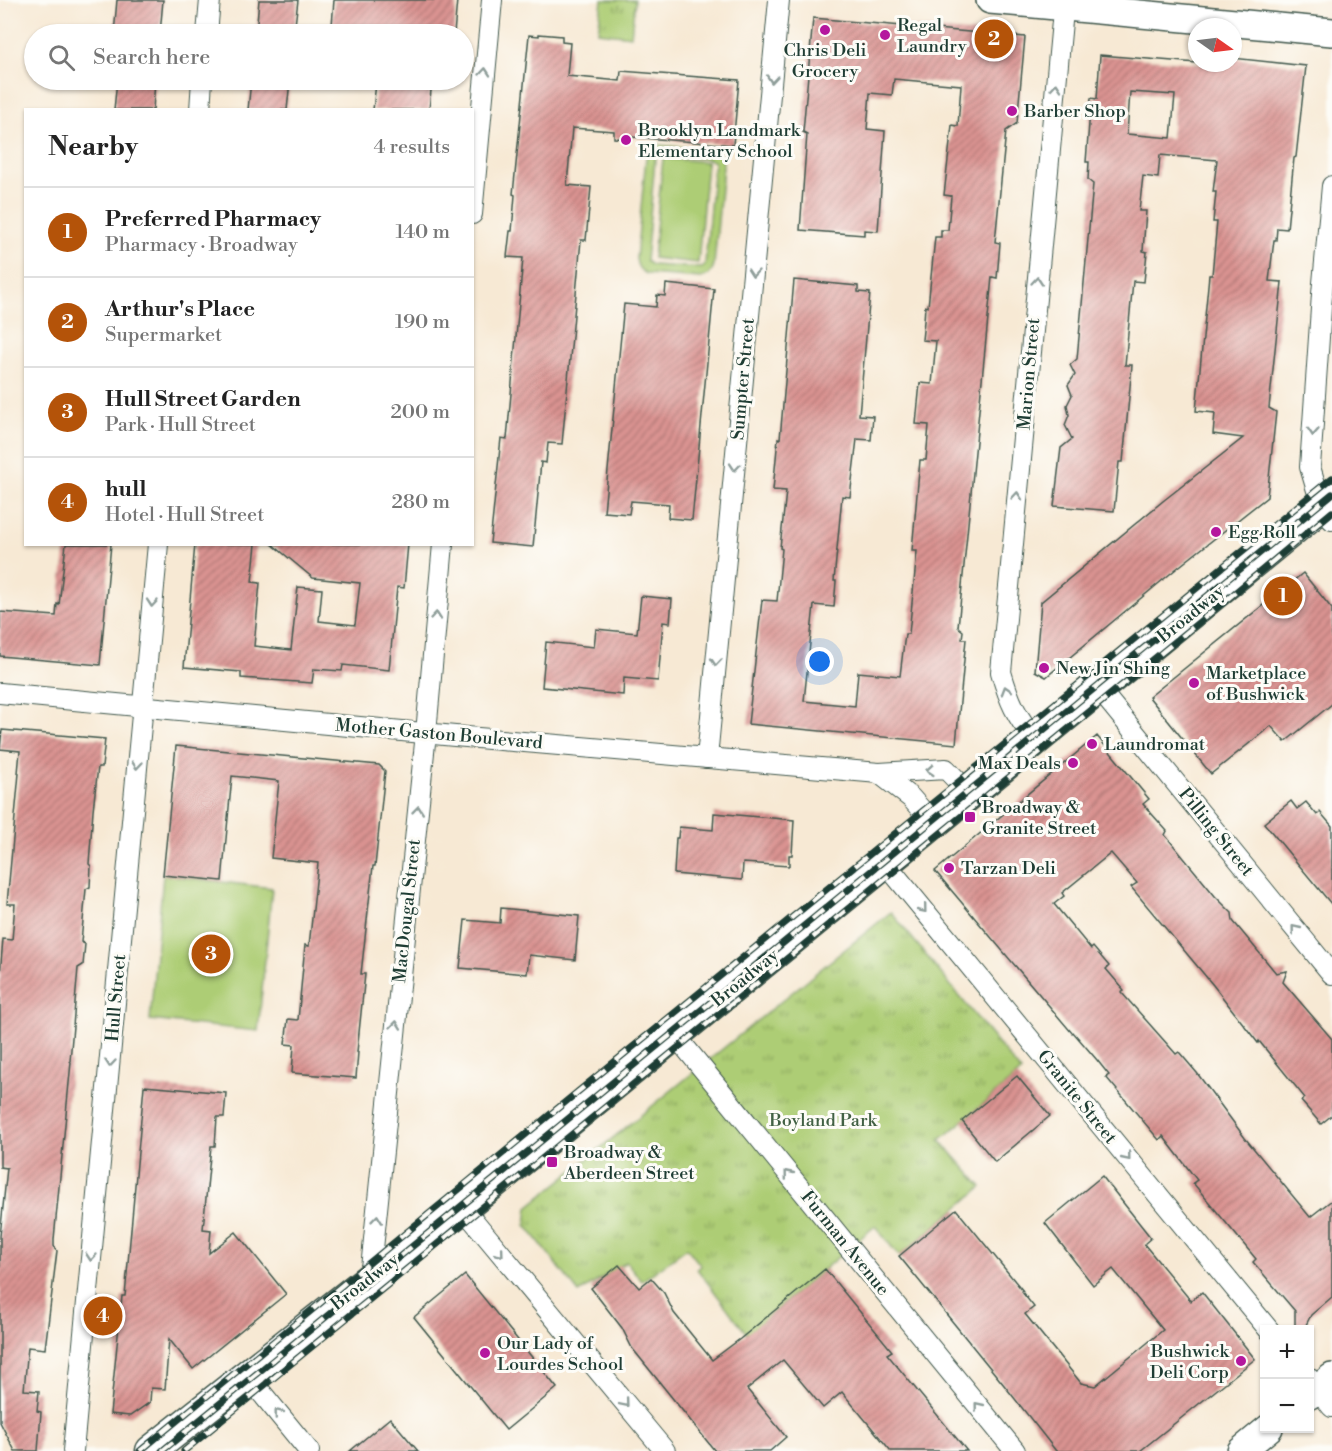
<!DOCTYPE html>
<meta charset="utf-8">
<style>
:root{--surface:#fff;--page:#f2f2f2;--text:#222;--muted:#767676;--line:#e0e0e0;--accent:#b45309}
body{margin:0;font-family:"Libre Bodoni",serif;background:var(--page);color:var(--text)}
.controls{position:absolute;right:18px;bottom:18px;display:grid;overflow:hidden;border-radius:0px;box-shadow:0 2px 4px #0004}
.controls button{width:54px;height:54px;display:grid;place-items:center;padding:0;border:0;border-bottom:2px solid var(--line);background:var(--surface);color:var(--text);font:30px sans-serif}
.compass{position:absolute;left:1188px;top:18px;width:54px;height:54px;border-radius:50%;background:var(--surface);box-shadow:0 2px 4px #0004;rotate:104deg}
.you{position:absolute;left:820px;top:662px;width:21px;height:21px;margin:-15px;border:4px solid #fff;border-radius:50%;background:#1a73e8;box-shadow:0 0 0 9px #1a73e833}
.badge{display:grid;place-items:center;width:39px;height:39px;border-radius:50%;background:var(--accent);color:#fff;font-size:20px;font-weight:700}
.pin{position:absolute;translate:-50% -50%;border:3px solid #fff;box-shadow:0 2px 6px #0006}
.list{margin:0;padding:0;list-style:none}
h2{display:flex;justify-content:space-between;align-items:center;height:78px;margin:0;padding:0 24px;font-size:26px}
h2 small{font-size:20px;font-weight:400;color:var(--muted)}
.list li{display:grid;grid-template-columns:39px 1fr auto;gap:18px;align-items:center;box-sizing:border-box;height:90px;padding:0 24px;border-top:2px solid var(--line)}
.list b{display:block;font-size:22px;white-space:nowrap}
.list p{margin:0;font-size:20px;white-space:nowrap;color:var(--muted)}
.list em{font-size:20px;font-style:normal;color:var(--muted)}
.icon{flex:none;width:33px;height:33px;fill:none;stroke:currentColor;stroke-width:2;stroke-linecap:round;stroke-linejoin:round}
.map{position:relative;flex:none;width:1332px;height:1451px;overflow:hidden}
.search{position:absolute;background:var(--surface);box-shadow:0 2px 4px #0004;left:24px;top:24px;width:450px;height:66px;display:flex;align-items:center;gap:15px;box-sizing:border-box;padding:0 21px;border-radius:33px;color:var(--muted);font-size:22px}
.panel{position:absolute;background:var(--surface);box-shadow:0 2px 4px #0004;left:24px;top:108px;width:450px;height:438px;border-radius:0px}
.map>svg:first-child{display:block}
.green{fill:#adcd74;stroke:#668554;stroke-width:1.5;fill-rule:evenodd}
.park{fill:url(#park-tufts);stroke:#668554;stroke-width:1.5}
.building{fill:url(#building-hatch);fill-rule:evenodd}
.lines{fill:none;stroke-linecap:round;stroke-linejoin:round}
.street-casing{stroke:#3f574c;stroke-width:22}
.secondary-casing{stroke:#3f574c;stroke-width:30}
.primary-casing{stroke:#3f574c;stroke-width:33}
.street{stroke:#fff;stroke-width:20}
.secondary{stroke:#fff;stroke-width:27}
.primary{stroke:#fff;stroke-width:30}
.rail-casing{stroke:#1f3d34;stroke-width:7}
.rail{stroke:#fdfcf7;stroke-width:4.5;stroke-dasharray:14;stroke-linecap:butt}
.oneway{stroke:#8f9e9a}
.poi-dot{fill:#b5179e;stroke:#fdfcf7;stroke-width:2}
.labels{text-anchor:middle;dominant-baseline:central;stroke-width:6;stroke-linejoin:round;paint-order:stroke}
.poi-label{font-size:18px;fill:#1f3d34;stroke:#fdfcf7;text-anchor:start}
.street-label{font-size:18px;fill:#1f3d34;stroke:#fdfcf7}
.park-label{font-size:18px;fill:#426144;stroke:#fdfcf7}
</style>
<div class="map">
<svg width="1332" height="1451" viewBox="0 0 1332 1451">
<defs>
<pattern id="park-tufts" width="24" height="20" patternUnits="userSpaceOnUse" patternTransform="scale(1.5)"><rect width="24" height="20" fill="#adcd74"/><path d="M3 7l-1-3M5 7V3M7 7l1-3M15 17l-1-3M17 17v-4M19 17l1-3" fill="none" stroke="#8ca860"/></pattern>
<pattern id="building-hatch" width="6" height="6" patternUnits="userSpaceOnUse" patternTransform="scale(1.5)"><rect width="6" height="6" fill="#da9391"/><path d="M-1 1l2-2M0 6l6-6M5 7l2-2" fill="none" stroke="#b07977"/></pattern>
</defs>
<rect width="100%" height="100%" fill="#fdfcf7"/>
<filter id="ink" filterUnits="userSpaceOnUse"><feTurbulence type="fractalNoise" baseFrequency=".0167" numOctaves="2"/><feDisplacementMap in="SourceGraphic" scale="12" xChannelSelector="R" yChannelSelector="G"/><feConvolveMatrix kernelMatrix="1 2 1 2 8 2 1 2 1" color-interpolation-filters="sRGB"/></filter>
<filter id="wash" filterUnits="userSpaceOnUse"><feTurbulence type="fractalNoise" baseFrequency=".008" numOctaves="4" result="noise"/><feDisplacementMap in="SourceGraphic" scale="24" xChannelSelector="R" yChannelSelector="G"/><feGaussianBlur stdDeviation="1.35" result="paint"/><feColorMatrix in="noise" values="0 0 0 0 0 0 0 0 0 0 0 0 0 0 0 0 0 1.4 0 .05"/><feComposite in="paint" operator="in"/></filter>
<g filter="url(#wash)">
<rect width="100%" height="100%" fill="#f7e9d4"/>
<!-- green -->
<g class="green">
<path d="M658 145 713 150C721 154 723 158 723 166L714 265C712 273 708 276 701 278L647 274C640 271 637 267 636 259L646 157 650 149ZM658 155 709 159 714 162 705 264 702 268 652 265 646 261 655 160Z"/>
<path d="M663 158 707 162 698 263 653 258Z"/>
<path d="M163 875 272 888 258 1031 150 1020Z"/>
</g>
<!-- park -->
<g class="park">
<path d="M602 0H635L631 36 598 32Z"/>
<path d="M891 912 1021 1072 940 1140 982 1187 899 1256 875 1226 747 1334 697 1269 701 1266 687 1248 642 1281 626 1262 579 1293 526 1225 528 1207Z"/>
</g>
<g id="blocks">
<!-- building -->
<g class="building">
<path d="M117 0H163L160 34H114Z"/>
<path d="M259 0H298L294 34H256Z"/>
<path d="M334 0H457L454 34H394L395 30 332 25Z"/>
<path d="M813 18 1025 37 1017 123 1006 131 995 242 1000 243 997 278 992 277 958 627 963 631 962 639H966L956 744 748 724 762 600 777 601 782 549 780 548 786 491 773 490 778 438 780 439 794 280 858 286V292L870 293 859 415 873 416 871 440 857 439 850 497 842 496 834 581H836L834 607 814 605 804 701 855 706 858 672 900 676 905 634H909L917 551H912L920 460H926L929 425 916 424 920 383 932 384 936 341 922 340 924 321 925 306 928 307 935 237H941V230H948L951 196 944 195 952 125 958 126 961 85 894 79 892 95 870 93 867 129 885 131 878 231 864 230V235L800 230 807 134 803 132Z"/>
<path d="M539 34 562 36V42L570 43 567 76 620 81 621 71 739 80 733 145 632 137V139L614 138V131L572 128 567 185 591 187 586 240H581L562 444 548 443 546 463 541 462 533 547 490 543 501 438 507 439 523 258 507 257 510 231H512L515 195 513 194 529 35 539 36Z"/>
<path d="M1100 55 1197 63H1233V58L1306 66 1296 157 1294 158 1287 229 1277 228 1276 240H1274L1269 281 1282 282 1269 408 1276 412 1267 497 1176 569 1046 677 1035 671 1041 602 1163 501 1243 438 1213 434 1215 413 1196 411 1209 275H1212L1217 222H1213L1216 192H1213L1217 160 1160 155 1158 178 1143 176 1139 211H1146L1143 251 1147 252 1144 282 1133 281 1125 365H1132L1123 462H1119L1114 511 1054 506 1061 448 1072 439 1065 425 1069 415 1067 405 1072 395 1068 385 1075 375 1070 365 1077 359 1093 184 1088 180 1089 162H1086L1091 98 1097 99ZM1130 92 1175 95 1171 138 1127 134Z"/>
<path d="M117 80H155L153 110H114Z"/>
<path d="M251 80H290L287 110H248Z"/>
<path d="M397 80H432L429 110H373L376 83 397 85Z"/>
<path d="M666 284 714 289 692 520 668 518 669 504 631 501 629 514 604 512 624 304 656 307 657 295 665 296Z"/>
<path d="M66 544H111L100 665 0 656V612L56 616 57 604 59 605Z"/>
<path d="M195 544H256L252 582 260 583 254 646 291 650 298 587 322 589 319 621 355 625 360 583 313 578 272 544H408L404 588 397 587 389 670 343 665 342 671 314 669 312 683 241 678V672L184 667Z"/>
<path d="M1303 573 1332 609V704L1285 742 1271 726 1211 774 1149 697Z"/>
<path d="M641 596 672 599 670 623 663 622 658 681 624 678 623 695 542 687 546 642 594 647 596 629 637 633Z"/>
<path d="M2 730 105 739 102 767H98L93 810 89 864 91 866 90 887 86 889 81 942 85 944 83 965 78 968 70 1061 71 1062 54 1239V1246L57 1251 45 1349 28 1347 24 1390 39 1391 37 1411 41 1412 38 1451H15L0 1422V1236L7 1168 0 1167V975L3 939 12 940 15 904H7L19 773H18L20 751 0 749Z"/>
<path d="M1097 736 1149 799 1143 804 1167 831 1165 835 1215 896 1232 913 1233 921 1276 973 1287 971 1283 982 1332 1039V1115L1321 1124 1301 1101 1305 1098 1259 1041 1258 1043 1213 985 1131 887 1137 883 1111 853 1062 893 1064 896 1054 904 1091 949 1093 947 1109 966 1106 969 1124 990 1121 992 1176 1054 1179 1052 1197 1073 1245 1138 1310 1217 1332 1200V1297L1311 1315 1304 1329H1295V1311L1253 1262 1256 1259 1193 1183 1197 1180 1163 1136 1159 1140 1106 1077 1109 1075 1097 1060 1073 1032 1072 1033 935 871Z"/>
<path d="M176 746 379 765 385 771 375 866H373L361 974H365L357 1052H358L356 1078 292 1073 294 1045 285 1044 288 1019 298 1020 305 945 309 946 318 863 271 858 279 781 232 776 222 881 163 875Z"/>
<path d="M1291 801 1297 809 1306 802 1317 815 1320 812 1332 826V905L1264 823Z"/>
<path d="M714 813 794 820 792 855H789V866L743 863 742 880 674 874 676 838H678L679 827 713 830Z"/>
<path d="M501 908 579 916 575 960 529 955 527 974 460 968 465 920 500 923Z"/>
<path d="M1017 1076 1050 1116 995 1162 962 1121Z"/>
<path d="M144 1086 226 1093 224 1117H217L215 1146H211L203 1229 211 1230 209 1253 236 1232 286 1294 193 1369 169 1339 165 1389 151 1388 150 1402 130 1416 110 1414 122 1296H125Z"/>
<path d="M1102 1176 1151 1238 1144 1244 1191 1301 1202 1292 1255 1359 1140 1451H1056L1004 1385 899 1256 956 1209 1023 1291 1022 1292 1034 1307 1025 1314 1081 1383 1095 1386 1163 1330 1113 1269 1093 1285 1045 1223Z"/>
<path d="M619 1265 639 1288 651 1278 664 1293 674 1313 712 1360 740 1339 825 1269 892 1351 887 1354 967 1451H891L842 1392 823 1408 783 1360 747 1389 786 1437 770 1451H715L632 1348 622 1328 591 1288Z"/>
<path d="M465 1275 557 1388 506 1430 414 1317Z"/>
<path d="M390 1418 418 1451H350Z"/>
</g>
</g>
</g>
<g filter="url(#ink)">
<use href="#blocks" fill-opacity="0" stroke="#3f574c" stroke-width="1.5"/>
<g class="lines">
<defs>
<g id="street">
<path d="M207 34 210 0"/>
<path d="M200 110 202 80"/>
<path d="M1332 186 1322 294 1310 467 1322 507 1332 520"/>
<path d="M472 214 492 0"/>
<path d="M1099 689 1332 974"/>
<path d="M0 693 455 736 879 773 946 769 970 794"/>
<path d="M1036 740C1016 717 1009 700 1001 672L1064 0"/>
<path d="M707 758 779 0"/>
<path d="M879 773 911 798 934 824"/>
<path d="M886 864 1269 1330"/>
<path d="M675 1035 1015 1451"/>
<path d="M463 1208 665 1451"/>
<path d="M370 1278 426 733 443 544"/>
<path d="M247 1375 309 1451"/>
<path d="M1310 1379 1332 1407"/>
<path d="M73 1451 158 544"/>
</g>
<g id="secondary">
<path d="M990 0 1332 32"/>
<path d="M1310 1395 1332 1377"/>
<path d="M1241 1451 1269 1428"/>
</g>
<path id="primary" d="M151 1451 370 1278 463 1208 1332 498"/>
</defs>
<!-- street casing -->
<use href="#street" class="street-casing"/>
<!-- secondary casing -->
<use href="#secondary" class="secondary-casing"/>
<!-- primary casing -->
<use href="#primary" class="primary-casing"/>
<!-- street -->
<use href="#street" class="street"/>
<!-- secondary -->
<use href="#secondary" class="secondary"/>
<!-- primary -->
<use href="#primary" class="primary"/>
<defs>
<g id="rail">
<path d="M140 1451 591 1081 1332 478"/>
<path d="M162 1451 1332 494"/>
<path d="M184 1451 1225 601 1332 512"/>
</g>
</defs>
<!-- rail casing -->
<use href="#rail" class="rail-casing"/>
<!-- rail -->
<use href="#rail" class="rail"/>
</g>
<!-- one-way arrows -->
<defs><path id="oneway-chevron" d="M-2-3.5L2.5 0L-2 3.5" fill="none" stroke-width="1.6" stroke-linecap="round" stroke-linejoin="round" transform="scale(1.5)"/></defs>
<g class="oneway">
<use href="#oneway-chevron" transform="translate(485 72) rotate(-85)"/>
<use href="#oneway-chevron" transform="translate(772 79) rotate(95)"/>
<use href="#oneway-chevron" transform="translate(1056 87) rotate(-85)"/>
<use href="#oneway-chevron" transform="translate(753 273) rotate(95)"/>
<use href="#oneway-chevron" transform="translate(1037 281) rotate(-85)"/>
<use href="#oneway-chevron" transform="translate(1313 432) rotate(94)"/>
<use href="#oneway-chevron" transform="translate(735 467) rotate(95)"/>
<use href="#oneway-chevron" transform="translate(1017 496) rotate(-85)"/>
<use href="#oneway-chevron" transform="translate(152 603) rotate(95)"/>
<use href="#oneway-chevron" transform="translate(436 616) rotate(-85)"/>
<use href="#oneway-chevron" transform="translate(716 662) rotate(95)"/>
<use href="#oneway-chevron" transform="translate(1006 690) rotate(-107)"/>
<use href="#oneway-chevron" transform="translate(137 765) rotate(95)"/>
<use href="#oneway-chevron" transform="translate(930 770) rotate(176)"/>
<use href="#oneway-chevron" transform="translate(418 810) rotate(-84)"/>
<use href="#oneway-chevron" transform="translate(923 909) rotate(51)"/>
<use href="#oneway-chevron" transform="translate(1295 929) rotate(-129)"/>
<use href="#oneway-chevron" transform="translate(396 1025) rotate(-84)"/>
<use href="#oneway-chevron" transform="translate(110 1063) rotate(95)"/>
<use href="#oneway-chevron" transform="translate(1127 1157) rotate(51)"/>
<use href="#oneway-chevron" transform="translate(788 1174) rotate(-129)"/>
<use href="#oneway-chevron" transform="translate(377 1219) rotate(-84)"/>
<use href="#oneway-chevron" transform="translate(500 1253) rotate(50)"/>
<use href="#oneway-chevron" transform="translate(91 1257) rotate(95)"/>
<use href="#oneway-chevron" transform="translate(625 1403) rotate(50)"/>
<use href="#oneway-chevron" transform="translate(978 1406) rotate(-129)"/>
<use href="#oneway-chevron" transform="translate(278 1413) rotate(-129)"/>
</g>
</g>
<!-- markers -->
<g class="poi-dot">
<circle cx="825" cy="30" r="6"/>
<circle cx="885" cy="35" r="6"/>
<circle cx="1012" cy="111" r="6"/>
<circle cx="626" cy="140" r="6"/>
<circle cx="1216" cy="532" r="6"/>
<circle cx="1044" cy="668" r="6"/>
<circle cx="1194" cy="683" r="6"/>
<circle cx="1092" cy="744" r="6"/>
<circle cx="1073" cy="763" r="6"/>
<rect x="964" y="811" width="12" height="12" rx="3"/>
<circle cx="949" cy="868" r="6"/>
<rect x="546" y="1156" width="12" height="12" rx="3"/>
<circle cx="485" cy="1353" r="6"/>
<circle cx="1241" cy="1361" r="6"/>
</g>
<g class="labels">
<!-- poi labels -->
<g class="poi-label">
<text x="897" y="25">Regal<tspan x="897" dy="21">Laundry</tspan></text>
<text x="825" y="50" text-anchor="middle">Chris Deli<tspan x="825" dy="21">Grocery</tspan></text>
<text x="1024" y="111">Barber Shop</text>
<text x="638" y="130">Brooklyn Landmark<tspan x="638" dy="21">Elementary School</tspan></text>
<text x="1228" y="532">Egg Roll</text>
<text x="1056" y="668">New Jin Shing</text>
<text x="1206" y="673">Marketplace<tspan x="1206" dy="21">of Bushwick</tspan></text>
<text x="1104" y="744">Laundromat</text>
<text x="1061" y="763" text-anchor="end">Max Deals</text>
<text x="982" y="807">Broadway &amp;<tspan x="982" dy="21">Granite Street</tspan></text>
<text x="961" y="868">Tarzan Deli</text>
<text x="564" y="1152">Broadway &amp;<tspan x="564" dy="21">Aberdeen Street</tspan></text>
<text x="497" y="1343">Our Lady of<tspan x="497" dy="21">Lourdes School</tspan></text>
<text x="1229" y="1351" text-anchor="end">Bushwick<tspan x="1229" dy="21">Deli Corp</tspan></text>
</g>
<!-- street labels -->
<g class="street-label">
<text transform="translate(1029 374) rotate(-85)">Marion Street</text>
<text transform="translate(743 379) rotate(-85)">Sumpter Street</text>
<text transform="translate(1191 614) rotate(-39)">Broadway</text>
<text transform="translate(439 734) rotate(5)">Mother Gaston Boulevard</text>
<text transform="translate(1216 832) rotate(51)">Pilling Street</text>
<text transform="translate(407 911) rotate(-84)">MacDougal Street</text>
<text transform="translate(745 978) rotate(-39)">Broadway</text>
<text transform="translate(116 998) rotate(-85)">Hull Street</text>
<text transform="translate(1077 1097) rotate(51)">Granite Street</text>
<text transform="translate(845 1243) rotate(51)">Furman Avenue</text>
<text transform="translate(365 1282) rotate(-38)">Broadway</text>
</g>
<!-- park labels -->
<g class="park-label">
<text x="823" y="1120">Boyland Park</text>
</g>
</g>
</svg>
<div class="controls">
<button>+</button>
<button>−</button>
</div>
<svg class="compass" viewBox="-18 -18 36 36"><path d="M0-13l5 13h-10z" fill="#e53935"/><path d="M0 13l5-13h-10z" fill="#767676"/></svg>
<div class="you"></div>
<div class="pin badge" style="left:1283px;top:596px">1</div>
<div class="pin badge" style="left:994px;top:39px">2</div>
<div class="pin badge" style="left:211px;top:954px">3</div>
<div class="pin badge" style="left:103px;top:1316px">4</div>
<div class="search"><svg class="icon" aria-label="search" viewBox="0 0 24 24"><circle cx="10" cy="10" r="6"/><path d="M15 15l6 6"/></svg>Search here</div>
<section class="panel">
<h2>Nearby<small>4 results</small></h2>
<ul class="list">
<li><span class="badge">1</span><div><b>Preferred Pharmacy</b><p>Pharmacy · Broadway</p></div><em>140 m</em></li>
<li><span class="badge">2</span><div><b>Arthur's Place</b><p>Supermarket</p></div><em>190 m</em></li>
<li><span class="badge">3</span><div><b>Hull Street Garden</b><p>Park · Hull Street</p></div><em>200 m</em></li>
<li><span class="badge">4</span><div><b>hull</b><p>Hotel · Hull Street</p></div><em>280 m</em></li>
</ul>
</section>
</div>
